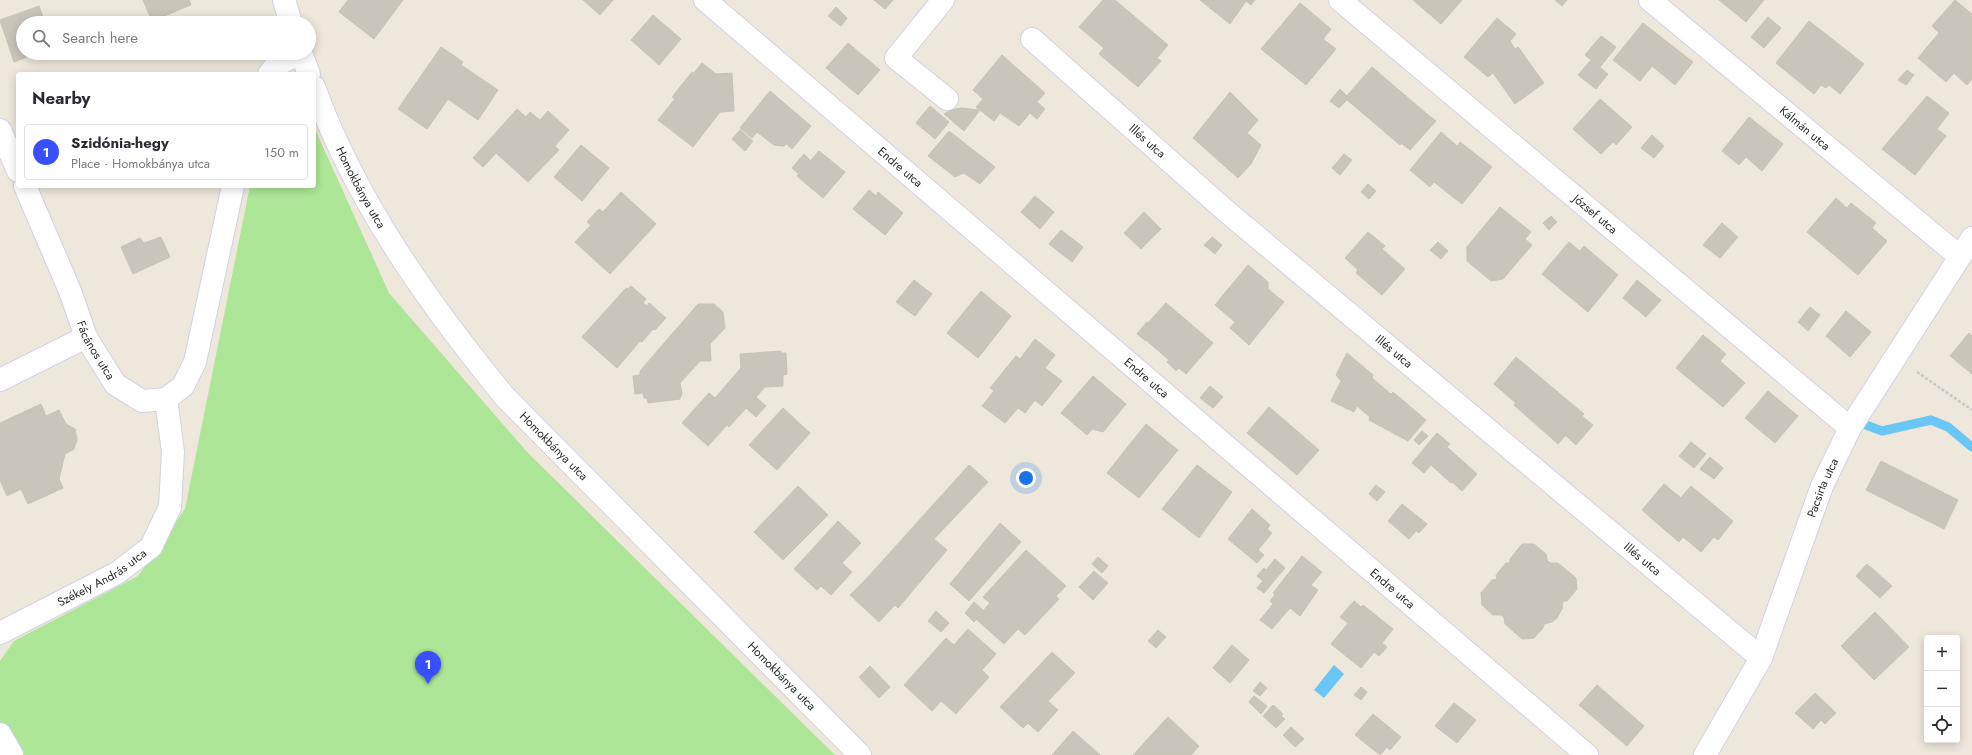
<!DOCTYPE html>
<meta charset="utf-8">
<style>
:root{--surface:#fff;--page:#f2f2f3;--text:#2b2b33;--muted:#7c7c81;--line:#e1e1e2;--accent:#374fff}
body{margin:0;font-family:Jost,sans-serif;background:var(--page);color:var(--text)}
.controls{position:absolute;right:12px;bottom:12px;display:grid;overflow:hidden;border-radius:4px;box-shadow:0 2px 10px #0003}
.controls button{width:36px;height:36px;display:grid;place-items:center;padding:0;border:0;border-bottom:1px solid var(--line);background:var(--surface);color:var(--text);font:20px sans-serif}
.you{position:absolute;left:1026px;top:478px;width:14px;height:14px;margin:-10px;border:3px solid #fff;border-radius:50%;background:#1a73e8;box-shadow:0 0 0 6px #1a73e833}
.badge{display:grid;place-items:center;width:26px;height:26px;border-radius:50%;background:var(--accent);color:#fff;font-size:13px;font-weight:700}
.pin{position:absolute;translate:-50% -33px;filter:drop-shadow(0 1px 2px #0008)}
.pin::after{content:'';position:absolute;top:21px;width:14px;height:12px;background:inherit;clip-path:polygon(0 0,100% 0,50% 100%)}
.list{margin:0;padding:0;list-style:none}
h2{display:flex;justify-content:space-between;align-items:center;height:52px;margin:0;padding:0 16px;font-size:17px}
h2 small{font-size:13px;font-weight:400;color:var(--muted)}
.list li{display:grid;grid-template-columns:26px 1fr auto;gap:12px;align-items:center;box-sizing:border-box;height:56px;margin:0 8px 8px;padding:0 8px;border:1px solid var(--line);border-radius:4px}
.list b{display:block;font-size:15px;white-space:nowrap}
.list p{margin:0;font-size:13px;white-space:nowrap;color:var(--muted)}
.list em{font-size:13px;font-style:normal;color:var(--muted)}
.icon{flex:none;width:22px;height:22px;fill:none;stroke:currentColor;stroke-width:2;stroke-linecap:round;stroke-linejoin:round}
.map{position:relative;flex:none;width:1972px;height:755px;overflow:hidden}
.search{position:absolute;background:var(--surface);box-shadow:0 2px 10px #0003;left:16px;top:16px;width:300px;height:44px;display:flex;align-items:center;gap:10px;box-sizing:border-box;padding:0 14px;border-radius:22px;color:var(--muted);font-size:15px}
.panel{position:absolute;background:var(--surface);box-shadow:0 2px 10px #0003;left:16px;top:72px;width:300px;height:116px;border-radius:4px}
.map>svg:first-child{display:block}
.green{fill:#ace696}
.water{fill:#6ac6f4}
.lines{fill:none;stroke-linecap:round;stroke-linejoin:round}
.stream{stroke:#6ac6f4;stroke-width:9}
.building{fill:#c9c5bb;stroke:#c9c3b5}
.minor-casing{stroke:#d1d3e4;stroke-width:24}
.path{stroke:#c8c8c8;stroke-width:2.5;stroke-dasharray:3 2;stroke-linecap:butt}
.minor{stroke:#fff;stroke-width:22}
.labels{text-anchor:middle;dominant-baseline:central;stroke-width:3;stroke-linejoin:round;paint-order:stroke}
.street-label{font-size:12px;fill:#2b2b2b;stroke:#fff}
</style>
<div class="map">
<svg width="1972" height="755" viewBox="0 0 1972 755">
<rect width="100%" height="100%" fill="#ede7dc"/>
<!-- green -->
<path class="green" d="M314 127 389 293 527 452 835 755H14L0 730V661L14 641 138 576 185 509 250 186H314Z"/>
<!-- water -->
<path class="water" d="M1334 665 1344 674 1324 698 1314 690Z"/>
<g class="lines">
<!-- stream -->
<path class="stream" d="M1866 425 1882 431 1931 420 1948 427 1972 447"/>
</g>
<!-- building -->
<g class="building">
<path d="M143 0H189L191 5 152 21Z"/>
<path d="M348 0H403L374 39 339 12Z"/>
<path d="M583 0H613L600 15Z"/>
<path d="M874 0H893L885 9Z"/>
<path d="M1103 0H1115L1168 45 1157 58 1161 61 1138 87 1099 54 1104 48 1079 27Z"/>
<path d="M1200 0H1255L1251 5 1246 1 1230 24Z"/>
<path d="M1413 0H1462L1441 24Z"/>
<path d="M1555 0H1567L1562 6Z"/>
<path d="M1719 0H1764L1746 22Z"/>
<path d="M1955 0 1972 14V79L1967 85 1954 73 1946 82 1918 58 1939 33 1932 26Z"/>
<path d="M1300 3 1331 29 1323 39 1336 49 1306 85 1261 49Z"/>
<path d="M39 6 45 23H23V53H37L14 62 0 20Z"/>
<path d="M836 7 847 18 841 26 828 16Z"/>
<path d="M653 15 681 39 659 65 631 40Z"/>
<path d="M1768 17 1781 28 1764 48 1751 37Z"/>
<path d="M1497 18 1516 34 1510 41 1515 49 1518 47 1544 83 1515 104 1493 73 1488 77 1464 57Z"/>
<path d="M1809 21 1864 64 1840 94 1829 85 1826 88 1821 85 1814 94 1776 63Z"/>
<path d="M1643 23 1693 62 1675 85 1652 66 1640 81 1613 60Z"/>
<path d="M1601 36 1616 47 1600 67 1585 55Z"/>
<path d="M848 43 880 70 858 95 826 68Z"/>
<path d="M441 47 463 62 461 65 498 90 478 120 448 99 427 129 398 109Z"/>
<path d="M1002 55 1045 93 1037 102 1045 109 1037 119 1030 113 1019 126 1000 113 994 121 976 107 983 99 973 90Z"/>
<path d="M1591 60 1608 74 1596 89 1578 75Z"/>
<path d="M702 63 716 74 732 73 734 111 720 112 693 147 658 120 675 99 672 97 692 72 694 73Z"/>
<path d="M1372 67 1427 114 1400 145 1345 98Z"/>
<path d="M1907 70 1914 75 1906 85 1898 80Z"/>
<path d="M1340 89 1347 96 1345 98 1347 100 1339 108 1330 101Z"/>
<path d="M770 91 811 126 792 149 764 124 752 138 740 128Z"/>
<path d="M1230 92 1258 120 1247 133 1261 145 1251 164 1238 178 1193 138Z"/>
<path d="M1927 96 1949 113 1937 129 1946 136 1915 175 1882 149Z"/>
<path d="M1600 99 1632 127 1616 145 1613 142 1601 154 1573 129Z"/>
<path d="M930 106 949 122 935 139 916 123Z"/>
<path d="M961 108 980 110 964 131 944 114 951 110Z"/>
<path d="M517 109 526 117 530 112 540 120 548 111 569 130 555 146 559 150 528 182 496 153 483 167 473 158Z"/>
<path d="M1427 114 1436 121 1410 150 1401 143Z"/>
<path d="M1749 117 1783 144 1762 171 1746 157 1739 165 1722 151Z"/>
<path d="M764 124 786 144 784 146 774 145 757 132Z"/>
<path d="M740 130 753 141 745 151 732 139Z"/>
<path d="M949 131 995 167 980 184 964 173 955 177 928 156Z"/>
<path d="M1441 132 1457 146 1460 142 1492 167 1462 204 1434 182 1430 187 1410 170Z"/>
<path d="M1652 135 1664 146 1654 158 1641 148Z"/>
<path d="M581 145 609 168 582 201 554 177Z"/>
<path d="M819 151 845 172 823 198 797 176Z"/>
<path d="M804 154 811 161 799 174 792 168Z"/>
<path d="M1344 154 1352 160 1340 175 1332 168Z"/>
<path d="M1368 184 1376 191 1369 199 1361 192Z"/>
<path d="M869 190 876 196 878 192 903 213 885 235 853 209Z"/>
<path d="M621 192 656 224 610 274 575 242 591 225 587 222 599 209 603 212Z"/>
<path d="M1035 196 1054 212 1040 229 1021 212Z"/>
<path d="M1836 198 1847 208 1851 203 1876 223 1872 228 1887 241 1858 275 1807 232Z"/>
<path d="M1500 207 1531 232 1525 239 1532 245 1503 279 1491 281 1467 261V249L1466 248Z"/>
<path d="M1144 212 1161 229 1141 249 1124 233Z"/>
<path d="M1551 216 1557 222 1549 230 1543 223Z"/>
<path d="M1722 223 1738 237 1720 258 1703 245Z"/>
<path d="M1061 230 1083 247 1072 262 1049 244Z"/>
<path d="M1368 232 1385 246 1382 249 1405 269 1382 295 1356 273 1358 270 1345 258Z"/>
<path d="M161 237 170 257 133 274 121 247 140 238 144 243Z"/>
<path d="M1212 237 1222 245 1215 254 1204 245Z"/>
<path d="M1438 242 1448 251 1441 259 1430 250Z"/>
<path d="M1569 242 1580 251 1584 246 1618 275 1588 312 1542 274Z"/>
<path d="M1248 265 1268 282V289L1284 302 1249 345 1230 328 1235 322 1215 305Z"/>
<path d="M914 280 932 294 915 316 896 302Z"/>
<path d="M1637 280 1661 300 1646 317 1623 298Z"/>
<path d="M631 286 646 299 643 303 647 306 649 303 666 318 655 330 653 329 642 342 640 341 617 368 582 337 626 288 628 289Z"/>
<path d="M981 291 1011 316 978 358 947 333Z"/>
<path d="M1166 303 1213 343 1186 374 1179 368 1176 371 1167 362 1169 360 1146 340 1156 329 1148 323Z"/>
<path d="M698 304H714L723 312 725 328 710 344 711 361H700L680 383 682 393 680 399 648 403 647 398H644L643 393 635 394 633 376 640 375V371Z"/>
<path d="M1810 307 1820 315 1808 331 1798 322Z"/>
<path d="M1846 311 1871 332 1850 357 1826 336Z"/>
<path d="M1147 322 1156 329 1146 341 1137 334Z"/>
<path d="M1969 333 1972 336V374L1950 356Z"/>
<path d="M1703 335 1726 354 1720 361 1745 383 1723 407 1676 368Z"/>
<path d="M1035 339 1055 355 1045 368 1062 381 1042 406 1035 400 1025 413 1018 408 1005 423 982 406 994 391 990 388 1016 356 1020 359Z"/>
<path d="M781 351V353H786L787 374 783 375V386L765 387 729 427 727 425 708 446 682 423 709 393 715 398 741 368 740 354Z"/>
<path d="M1347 353 1373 375 1372 378 1391 394 1393 392 1426 420 1408 441 1369 420 1370 417 1357 406 1354 412 1331 401 1341 381 1336 375Z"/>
<path d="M1516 357 1584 414 1558 444 1514 405 1516 403 1494 384Z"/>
<path d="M1093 376 1126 404 1103 432 1092 429 1087 435 1061 413Z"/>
<path d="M1210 386 1223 397 1213 408 1200 398Z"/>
<path d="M1768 391 1798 416 1775 443 1745 418Z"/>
<path d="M756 397 766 406 756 417 746 408Z"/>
<path d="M41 404 46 416 59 410 66 424 75 429 77 440 74 449 65 454 59 479 63 488 28 504 21 489 7 496 0 480V423Z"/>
<path d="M1269 407 1319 450 1297 475 1247 433Z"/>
<path d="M783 408 810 433 777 470 749 445Z"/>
<path d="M1582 416 1593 425 1576 445 1565 435Z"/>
<path d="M1146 424 1178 450 1139 498 1107 473Z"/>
<path d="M1422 431 1428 436 1419 445 1414 440Z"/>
<path d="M1437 433 1450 444 1447 447 1467 465 1451 483 1431 465 1424 473 1412 463Z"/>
<path d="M1691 442 1706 454 1694 468 1679 456Z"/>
<path d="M1710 457 1723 468 1714 479 1700 469Z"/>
<path d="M1881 461 1958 500 1944 529 1866 490Z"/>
<path d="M969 465 988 482 934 539 947 550 898 608 895 605 879 622 850 595 867 578Z"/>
<path d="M1197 465 1232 492 1199 538 1162 509Z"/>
<path d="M1467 465 1477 474 1462 491 1452 482Z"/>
<path d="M1664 484 1681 498 1658 524 1642 510Z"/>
<path d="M1376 485 1385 492 1377 501 1369 494Z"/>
<path d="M798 486 828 515 783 560 754 532Z"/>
<path d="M1691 486 1733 521 1718 540 1714 537 1701 552 1683 537 1679 542 1658 524Z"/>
<path d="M1402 504 1427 524 1419 533 1416 531 1409 539 1388 521Z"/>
<path d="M1252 509 1270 525 1267 529 1272 533 1258 550 1264 555 1257 563 1228 539Z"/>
<path d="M838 521 861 543 842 563 852 572 831 595 821 586 817 590 794 569Z"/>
<path d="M1000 523 1021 542 969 601 950 584Z"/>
<path d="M1522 544H1534L1546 554 1547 560 1550 563H1558L1576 578 1577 589 1567 601H1563L1562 609 1557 618 1552 622 1544 624 1543 628 1534 638 1522 639 1505 624 1504 617 1501 615H1493L1482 605 1481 593 1492 580 1497 579 1496 575 1506 563H1510V559Z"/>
<path d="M1026 550 1066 586 1056 596 1059 599 1025 635 1018 629 1004 644 976 619 990 603 983 597Z"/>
<path d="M1302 556 1322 572 1311 585 1318 590 1300 616 1290 608 1272 629 1260 620 1273 604 1270 601 1275 595 1273 593Z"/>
<path d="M1098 557 1108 566 1102 573 1092 564Z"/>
<path d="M1275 559 1285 568 1264 593 1257 588 1263 581 1257 576 1264 568 1266 570Z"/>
<path d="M1867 564 1892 586 1880 598 1856 576Z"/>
<path d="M1094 571 1108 583 1093 600 1079 587Z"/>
<path d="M1354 601 1361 607 1348 623 1340 617Z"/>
<path d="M974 602 984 611 974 622 965 613Z"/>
<path d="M1363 605 1393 629 1382 643 1387 647 1379 656 1374 652 1361 668 1331 644Z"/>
<path d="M936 611 949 623 941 632 928 621Z"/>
<path d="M1875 612 1909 647 1874 680 1841 646Z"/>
<path d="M968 629 996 654 982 670 989 677 956 714 941 701 932 711 904 685 946 638 954 645Z"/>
<path d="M1158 630 1166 637 1156 648 1148 641Z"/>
<path d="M1232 645 1249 660 1230 683 1213 668Z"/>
<path d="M1052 652 1075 673 1048 701 1058 710 1038 732 1028 723 1023 728 1000 707Z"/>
<path d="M870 666 890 687 879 698 859 677Z"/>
<path d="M1260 682 1267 688 1260 696 1253 691Z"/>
<path d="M1597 685 1644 726 1627 746 1579 705Z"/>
<path d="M1361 687 1367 692 1361 700 1354 695Z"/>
<path d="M1815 693 1836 713 1825 724 1821 720 1813 729 1795 713Z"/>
<path d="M1254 696 1267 706 1261 714 1249 702Z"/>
<path d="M1454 703 1476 720 1457 743 1435 726Z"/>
<path d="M1273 705 1283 714 1281 716 1285 719 1276 728 1263 716Z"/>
<path d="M1373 714 1401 737 1390 750 1387 747 1380 755 1355 735Z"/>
<path d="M1168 717 1199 746 1191 755H1133Z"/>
<path d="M1291 727 1304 739 1295 747 1283 735Z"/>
<path d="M1073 731 1100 755H1052Z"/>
</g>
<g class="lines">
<defs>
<g id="minor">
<path d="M284 0 291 23"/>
<path id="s1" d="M705 0 1587 755"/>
<path d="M943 0 896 58 947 99"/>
<path id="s2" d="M1340 0 1850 428"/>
<path id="s3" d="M1650 0 1959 256"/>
<path id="s4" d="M1032 39 1226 211 1761 658"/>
<path d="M301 53 309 74"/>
<path d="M269 74 276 65 301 53"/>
<path id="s5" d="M314 87C356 202 428 303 505 397L860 755"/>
<path d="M0 130 18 171"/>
<path id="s6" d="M25 186 70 291 86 337 115 384 142 401 166 399 183 386 195 362 233 186"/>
<path d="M0 380 86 337"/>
<path id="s7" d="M0 633 117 573 151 547 170 507 173 452 166 399"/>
<path d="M0 734 12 755"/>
<path id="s8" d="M1705 755 1761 658 1822 486 1850 428 1972 238"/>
</g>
</defs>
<!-- minor casing -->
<use href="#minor" class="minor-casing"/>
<!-- path -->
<path class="path" d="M1917 372 1972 410"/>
<!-- minor -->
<use href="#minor" class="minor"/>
</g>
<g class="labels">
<!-- street labels -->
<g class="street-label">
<text stroke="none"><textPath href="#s3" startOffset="201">Kálmán utca</textPath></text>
<text stroke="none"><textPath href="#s4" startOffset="154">Illés utca</textPath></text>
<text stroke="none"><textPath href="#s1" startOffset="257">Endre utca</textPath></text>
<text stroke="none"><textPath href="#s5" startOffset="111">Homokbánya utca</textPath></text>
<text stroke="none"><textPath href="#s2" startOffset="333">József utca</textPath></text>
<text stroke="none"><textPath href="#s6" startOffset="179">Fácános utca</textPath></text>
<text stroke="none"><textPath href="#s4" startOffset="478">Illés utca</textPath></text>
<text stroke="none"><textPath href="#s1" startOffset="581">Endre utca</textPath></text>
<text stroke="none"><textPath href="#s5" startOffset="435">Homokbánya utca</textPath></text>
<text stroke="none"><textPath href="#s8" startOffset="293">Pacsirta utca</textPath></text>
<text stroke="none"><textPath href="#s4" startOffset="802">Illés utca</textPath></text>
<text stroke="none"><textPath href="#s7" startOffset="116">Székely András utca</textPath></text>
<text stroke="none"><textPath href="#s1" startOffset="905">Endre utca</textPath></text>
<text stroke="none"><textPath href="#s5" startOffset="759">Homokbánya utca</textPath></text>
</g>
</g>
</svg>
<div class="controls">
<button>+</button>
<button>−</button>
<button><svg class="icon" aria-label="locate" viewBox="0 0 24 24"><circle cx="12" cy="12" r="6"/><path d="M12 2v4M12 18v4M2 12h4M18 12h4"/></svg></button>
</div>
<div class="you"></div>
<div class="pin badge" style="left:428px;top:684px">1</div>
<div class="search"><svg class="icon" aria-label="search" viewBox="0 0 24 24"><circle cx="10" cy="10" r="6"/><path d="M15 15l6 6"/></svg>Search here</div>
<section class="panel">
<h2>Nearby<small></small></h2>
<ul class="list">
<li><span class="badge">1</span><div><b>Szidónia-hegy</b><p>Place · Homokbánya utca</p></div><em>150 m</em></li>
</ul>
</section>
</div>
